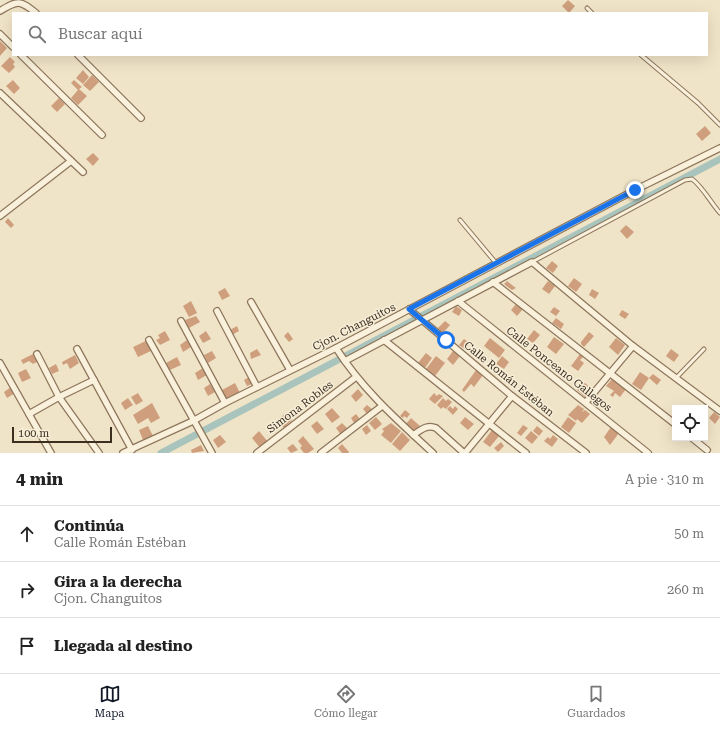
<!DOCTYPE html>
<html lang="es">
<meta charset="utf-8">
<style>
:root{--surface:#fff;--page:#f2f2f2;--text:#222;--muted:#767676;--line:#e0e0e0;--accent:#111827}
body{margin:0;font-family:"Roboto Serif",serif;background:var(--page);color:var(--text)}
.controls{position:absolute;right:12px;bottom:12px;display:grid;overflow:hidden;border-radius:0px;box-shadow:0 4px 16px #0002}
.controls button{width:36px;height:36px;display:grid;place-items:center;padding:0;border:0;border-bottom:1px solid var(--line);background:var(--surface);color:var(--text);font:20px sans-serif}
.scale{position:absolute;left:12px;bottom:10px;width:100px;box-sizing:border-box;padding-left:4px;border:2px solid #3d2e20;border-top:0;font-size:11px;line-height:14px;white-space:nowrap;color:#3d2e20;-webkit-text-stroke:3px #f7eed8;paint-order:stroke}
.stop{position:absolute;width:12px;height:12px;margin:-9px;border:3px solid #1a73e8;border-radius:50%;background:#fff}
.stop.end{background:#1a73e8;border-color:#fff;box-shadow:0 1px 4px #0008}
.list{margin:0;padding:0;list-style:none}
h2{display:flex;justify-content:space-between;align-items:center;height:52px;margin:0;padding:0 16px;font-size:17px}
h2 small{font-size:13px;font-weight:400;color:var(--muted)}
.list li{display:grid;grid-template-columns:26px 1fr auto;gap:12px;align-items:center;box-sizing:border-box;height:56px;padding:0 16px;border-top:1px solid var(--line)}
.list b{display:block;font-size:15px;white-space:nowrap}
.list p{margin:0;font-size:13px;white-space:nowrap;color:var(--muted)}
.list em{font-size:13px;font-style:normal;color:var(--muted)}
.icon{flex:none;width:22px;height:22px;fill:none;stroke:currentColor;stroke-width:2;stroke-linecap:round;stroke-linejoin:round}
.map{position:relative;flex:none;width:720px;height:453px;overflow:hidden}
.search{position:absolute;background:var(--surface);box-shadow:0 4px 16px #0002;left:12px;right:12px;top:12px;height:44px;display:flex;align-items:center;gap:10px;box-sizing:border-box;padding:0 14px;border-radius:0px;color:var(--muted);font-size:15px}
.sheet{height:220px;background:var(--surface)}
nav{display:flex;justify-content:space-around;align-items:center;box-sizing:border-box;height:56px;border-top:1px solid var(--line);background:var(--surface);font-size:11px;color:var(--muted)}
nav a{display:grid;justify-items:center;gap:2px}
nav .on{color:var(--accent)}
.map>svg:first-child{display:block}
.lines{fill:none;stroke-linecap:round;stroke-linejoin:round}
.canal{stroke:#a9c4bc;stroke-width:7}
.building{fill:#cf9f7d}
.lane-casing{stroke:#8d765c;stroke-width:5}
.street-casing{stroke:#8d765c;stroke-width:8}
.lane{stroke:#faf1dc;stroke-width:3}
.street{stroke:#faf1dc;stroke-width:5.5}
.route{stroke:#1a73e8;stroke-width:5}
.labels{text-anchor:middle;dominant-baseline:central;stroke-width:3;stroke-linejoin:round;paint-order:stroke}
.street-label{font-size:11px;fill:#3d2e20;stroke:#f7eed8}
</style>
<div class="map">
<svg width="720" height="453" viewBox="0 0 720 453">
<rect width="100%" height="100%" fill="#f0e4c8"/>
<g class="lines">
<!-- canal -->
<path class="canal" d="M161 453 720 159"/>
</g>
<!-- building -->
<g class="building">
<path d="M568 0 575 6 569 13 562 6Z"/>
<path d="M0 41 7 48 0 56Z"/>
<path d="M10 57 15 62 13 64 15 67 9 73 1 66Z"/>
<path d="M83 70 89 77 83 84 76 78Z"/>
<path d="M92 75 99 82 90 91 83 85Z"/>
<path d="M13 80 20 88 14 94 6 86Z"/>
<path d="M74 80 82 87 79 89 87 96 78 105 71 98 78 90 71 83Z"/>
<path d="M59 98 65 104 57 112 51 106Z"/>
<path d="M705 126 711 133 702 141 696 134Z"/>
<path d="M93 153 99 159 93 166 86 159Z"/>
<path d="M8 218 14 225 11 228 5 222Z"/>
<path d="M626 225 634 232 627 239 620 231Z"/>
<path d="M552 261 558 266 553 273 546 268Z"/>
<path d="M574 278 582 284 576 292 568 286Z"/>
<path d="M507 281 512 285 516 288 512 290 509 288 504 284Z"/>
<path d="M548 281 555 286 549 294 542 289Z"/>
<path d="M225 288 230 296 222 300 218 292Z"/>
<path d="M592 289 599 293 595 299 589 295Z"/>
<path d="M191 301 197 313 189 317 183 306Z"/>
<path d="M516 304 523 309 517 316 511 310Z"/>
<path d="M456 306 462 310 459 316 452 312Z"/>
<path d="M554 307 560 311 556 316 550 312Z"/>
<path d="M622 310 629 314 625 319 619 315Z"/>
<path d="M196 316 200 322 189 328 185 320Z"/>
<path d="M556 318 564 324 561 329 552 323Z"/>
<path d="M445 321 450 325 443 333 438 328Z"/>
<path d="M237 326 239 331 232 335 230 330Z"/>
<path d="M534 330 540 335 533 343 527 339Z"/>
<path d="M165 331 170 340 160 345 156 340 160 338 158 335Z"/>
<path d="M206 331 211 339 203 343 199 336Z"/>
<path d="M288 332 293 339 289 342 284 336Z"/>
<path d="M589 332 594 336 584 347 581 344V342Z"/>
<path d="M554 337 564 344 556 354 547 347Z"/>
<path d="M490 338 505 350 499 358 484 346Z"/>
<path d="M616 338 625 345 618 355 609 347Z"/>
<path d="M464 339 470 343 465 349 459 345Z"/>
<path d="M148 340 153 350 138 357 133 347Z"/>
<path d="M187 340 191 347 183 352 180 345Z"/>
<path d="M257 349 261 355 251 359 250 353Z"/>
<path d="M671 349 679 355 674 362 666 356Z"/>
<path d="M212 351 216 358 208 363 204 355Z"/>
<path d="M453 351 460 356 453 365 447 359Z"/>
<path d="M35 353 39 361 33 364 29 361 23 364 21 360Z"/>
<path d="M426 353 432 358 425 368 418 363Z"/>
<path d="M541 354 548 359 544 363 538 359Z"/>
<path d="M580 354 583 357 580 360 584 363 578 371 571 366Z"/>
<path d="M75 355 79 363 70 369 67 363 63 365 62 362Z"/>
<path d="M436 356 445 363 435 376 426 369Z"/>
<path d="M502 356 509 362 504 369 496 364Z"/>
<path d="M177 357 181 365 170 370 166 363Z"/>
<path d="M56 364 59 371 52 374 49 368Z"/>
<path d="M203 368 207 375 198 380 195 373Z"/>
<path d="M26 369 31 378 22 382 18 373Z"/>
<path d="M476 370 483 375 474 387 471 384 464 392 462 390Z"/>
<path d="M640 372 649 378 641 390 632 384Z"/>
<path d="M653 374 661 380 657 385 649 378Z"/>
<path d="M249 377 252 384 247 386 244 380Z"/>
<path d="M612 379 626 389 620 397 615 393 613 397 610 395 614 391 606 386Z"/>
<path d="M584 382 592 389 585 397 577 390Z"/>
<path d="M235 383 240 393 227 400 222 390Z"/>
<path d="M210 384 215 392 208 396 204 388Z"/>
<path d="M11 387 15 393 7 398 4 392Z"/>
<path d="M358 389 363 395 356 402 351 396Z"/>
<path d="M138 393 143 401 136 405 131 397Z"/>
<path d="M434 393 437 396 439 394 443 396 435 404 429 399Z"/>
<path d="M128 398 133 405 125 410 121 403Z"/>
<path d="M443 398 446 401 448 399 452 402 446 409 443 407 441 409 437 405Z"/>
<path d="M152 403 160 418 151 423 148 418 138 424 133 415Z"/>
<path d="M367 405 372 409 367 414 363 409Z"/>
<path d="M578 405 584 409 582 412 585 410 590 414 582 423 577 419 576 421 568 415Z"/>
<path d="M450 406 453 409 455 406 458 409 453 415 447 409Z"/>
<path d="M332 408 340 417 332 423 325 414Z"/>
<path d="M405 410 410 414 407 418 404 416 403 418 400 416Z"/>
<path d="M714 412 720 417 715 424 709 418Z"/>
<path d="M286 413 292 420 284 428 277 420Z"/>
<path d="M356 414 360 419 354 423 351 418Z"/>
<path d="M376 417 382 424 375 430 369 423Z"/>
<path d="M465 417 474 424 468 430 460 423Z"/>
<path d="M568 417 576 423 569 433 561 427Z"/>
<path d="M411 418 420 426 414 433 405 425Z"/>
<path d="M317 421 324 429 317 434 311 426Z"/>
<path d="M342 423 348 429 341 435 336 428Z"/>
<path d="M391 423 401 431 391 443 381 435 384 431 382 429Z"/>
<path d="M367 425 371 431 366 435 362 429Z"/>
<path d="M523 425 528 428 521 436 517 433Z"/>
<path d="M148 426 153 436 143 440 139 430Z"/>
<path d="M537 426 543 431 539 436 533 431Z"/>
<path d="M611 427 619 433 610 445 604 437Z"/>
<path d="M492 430 499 436 490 447 483 442Z"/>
<path d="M259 431 268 442 261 449 252 438Z"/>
<path d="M531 431 538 437 532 444 525 438Z"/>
<path d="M402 432 410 440 400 451 392 444Z"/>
<path d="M220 435 226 442 218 448 213 440Z"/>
<path d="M553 435 558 439 552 447 544 441 548 437 550 439Z"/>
<path d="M303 436 314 449 308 453H304L300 448 302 446 298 441Z"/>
<path d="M501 442 504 446 498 452 494 448Z"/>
<path d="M293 444 298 450 291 453 287 448Z"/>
<path d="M342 444 349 452 348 453H342L338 448Z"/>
<path d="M201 445 204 451 192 453 191 450Z"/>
</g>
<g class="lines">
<defs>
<g id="lane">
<path d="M587 8 592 13"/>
<path d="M641 55 698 103 720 125"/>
<path d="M460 220 496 263"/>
<path d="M532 262 685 180 692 179C702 186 711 203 720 213"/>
<path d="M677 377 704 349"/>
</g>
<g id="street">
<path d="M0 11C18 0 20 0 36 13"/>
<path d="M0 34 13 47"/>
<path d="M21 55 102 135"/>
<path d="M78 55 141 118"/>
<path d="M0 93 83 172"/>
<path d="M0 216 71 161"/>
<path d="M493 282 675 424"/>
<path d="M458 301 648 453"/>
<path d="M251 302 290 370"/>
<path d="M409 309 512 396 586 453"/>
<path d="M217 311 257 387"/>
<path d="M181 321 225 403"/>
<path d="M149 340 212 453"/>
<path d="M384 340 526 453"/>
<path d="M336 348C362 389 397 420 433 453"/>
<path d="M77 349 132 450"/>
<path d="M37 354 59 397 94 380"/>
<path d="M345 361 532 262 633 346 720 411"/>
<path d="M0 363 51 453"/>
<path d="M586 402 633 346"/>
<path d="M29 414 59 397 99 453"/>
<path d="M413 435C421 430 427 424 436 428L464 453"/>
<path d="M692 438 707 450"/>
<path d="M123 453 193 421 225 403 336 348 635 190 720 148"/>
<path d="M257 453 356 377"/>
<path d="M321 453 382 406"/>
<path d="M465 453 512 396"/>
</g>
</defs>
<!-- lane casing -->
<use href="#lane" class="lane-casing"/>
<!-- street casing -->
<use href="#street" class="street-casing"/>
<!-- lane -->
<use href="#lane" class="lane"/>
<!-- street -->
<use href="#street" class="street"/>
</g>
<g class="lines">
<!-- route -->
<path class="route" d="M446 340 409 309 635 190"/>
</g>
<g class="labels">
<!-- street labels -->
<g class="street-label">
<text transform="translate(354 327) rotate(-27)">Cjon. Changuitos</text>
<text transform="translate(559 369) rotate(38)">Calle Ponceano Gallegos</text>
<text transform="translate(509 379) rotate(39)">Calle Román Estéban</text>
<text transform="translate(300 407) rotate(-37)">Simona Robles</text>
</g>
</g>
</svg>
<div class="controls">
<button><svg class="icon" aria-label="locate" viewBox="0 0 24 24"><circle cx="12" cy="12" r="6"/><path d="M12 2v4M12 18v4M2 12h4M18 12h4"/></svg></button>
</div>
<div class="scale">100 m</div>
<div class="stop" style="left:446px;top:340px"></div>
<div class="stop end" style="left:635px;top:190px"></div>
<div class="search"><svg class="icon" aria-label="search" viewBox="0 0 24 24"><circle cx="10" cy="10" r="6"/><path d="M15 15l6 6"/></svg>Buscar aquí</div>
</div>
<section class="sheet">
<h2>4 min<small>A pie · 310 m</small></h2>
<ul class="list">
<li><svg class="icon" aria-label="ahead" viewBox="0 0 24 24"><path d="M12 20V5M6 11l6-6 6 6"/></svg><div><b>Continúa</b><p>Calle Román Estéban</p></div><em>50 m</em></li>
<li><svg class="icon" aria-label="right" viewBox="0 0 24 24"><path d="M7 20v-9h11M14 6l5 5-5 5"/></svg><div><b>Gira a la derecha</b><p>Cjon. Changuitos</p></div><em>260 m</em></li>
<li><svg class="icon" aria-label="arrive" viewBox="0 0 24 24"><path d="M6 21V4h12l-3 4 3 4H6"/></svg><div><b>Llegada al destino</b></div></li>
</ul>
</section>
<nav>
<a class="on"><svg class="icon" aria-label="map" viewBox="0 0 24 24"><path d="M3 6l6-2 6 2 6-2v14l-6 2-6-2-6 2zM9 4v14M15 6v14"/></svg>Mapa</a>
<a><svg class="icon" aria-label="directions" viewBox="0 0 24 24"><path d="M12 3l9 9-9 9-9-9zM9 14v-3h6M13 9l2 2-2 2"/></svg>Cómo llegar</a>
<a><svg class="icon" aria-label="saved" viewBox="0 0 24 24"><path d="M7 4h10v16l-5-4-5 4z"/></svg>Guardados</a>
</nav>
